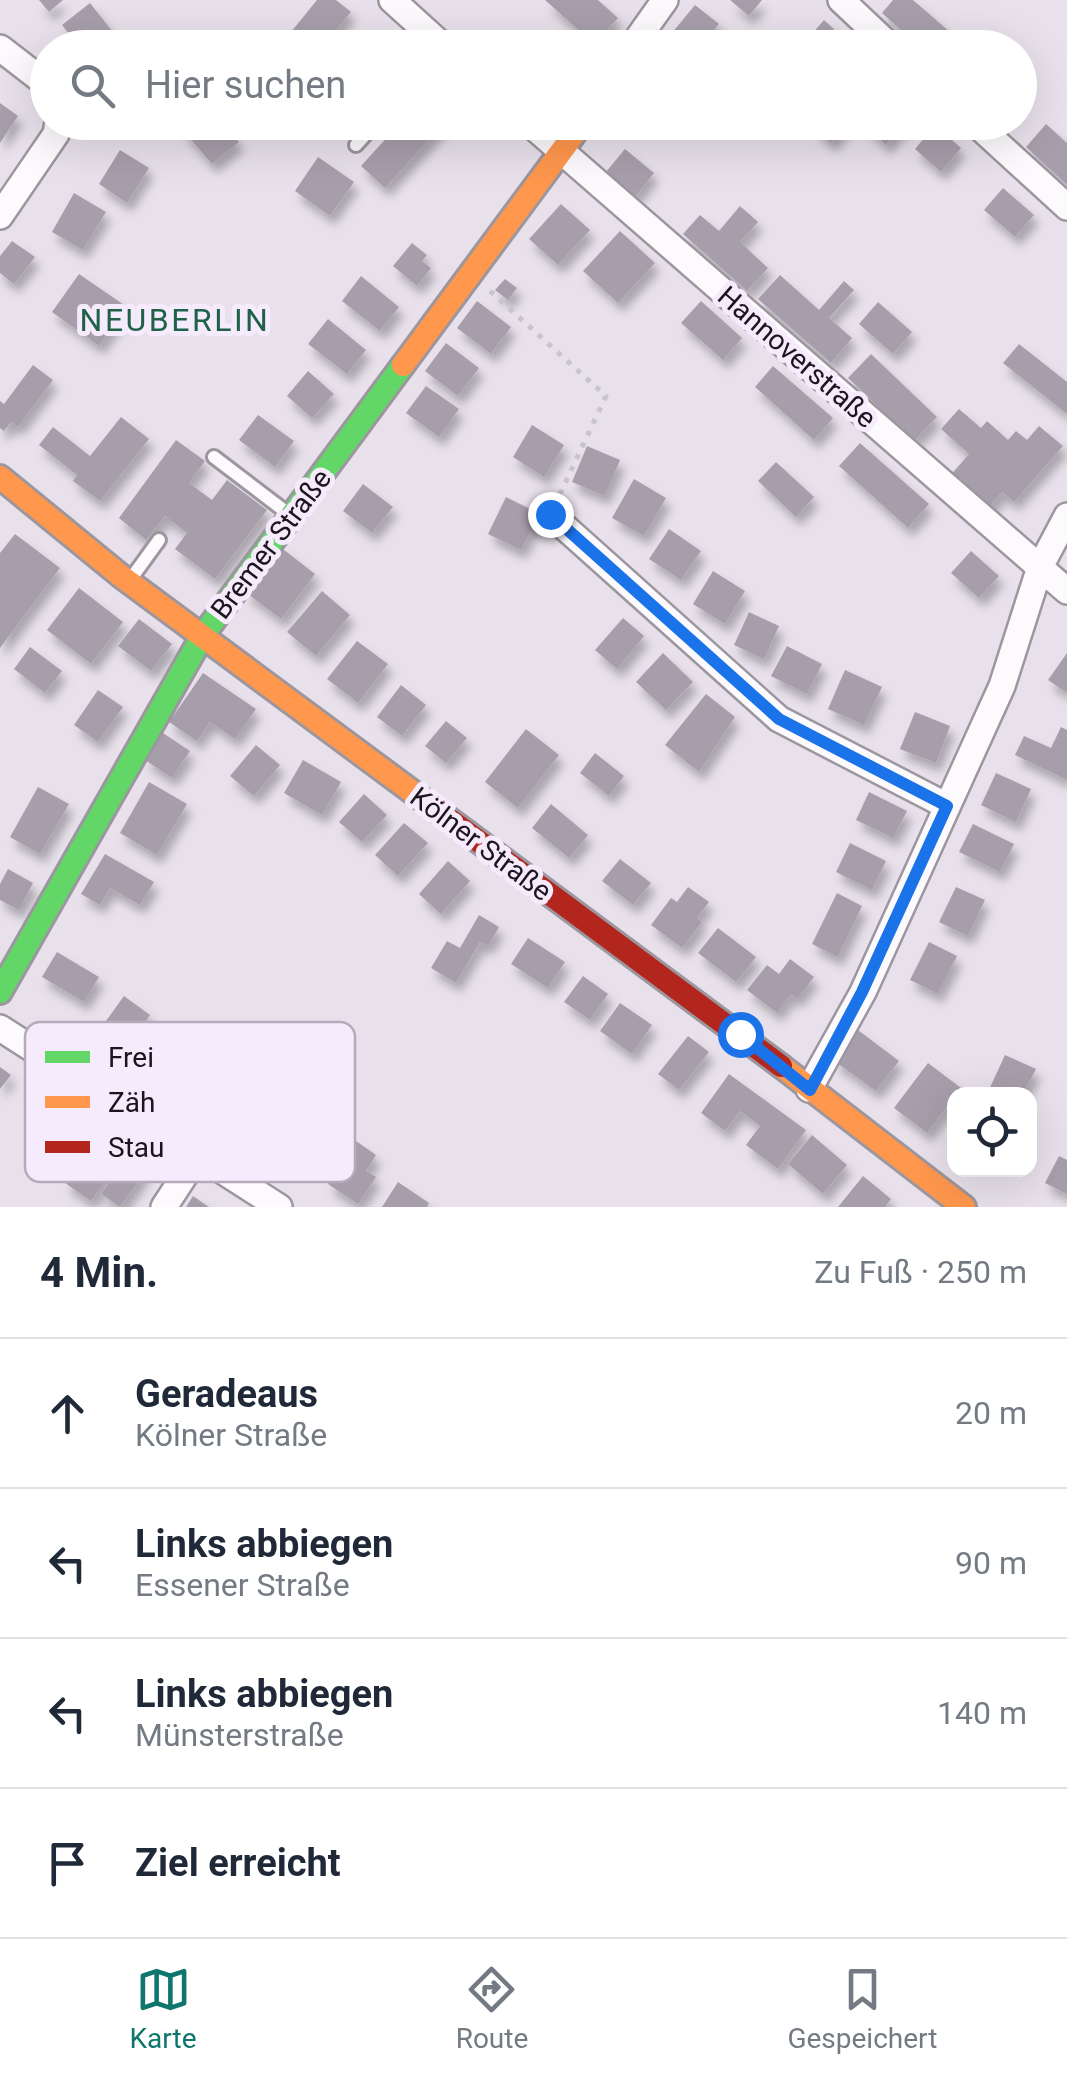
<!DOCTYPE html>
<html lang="de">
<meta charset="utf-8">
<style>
:root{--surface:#fff;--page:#f6f6f7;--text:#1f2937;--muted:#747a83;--line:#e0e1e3;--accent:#0f766e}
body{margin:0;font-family:Roboto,sans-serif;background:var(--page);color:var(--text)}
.controls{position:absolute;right:30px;bottom:30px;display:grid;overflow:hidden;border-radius:20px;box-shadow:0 10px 40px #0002}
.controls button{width:90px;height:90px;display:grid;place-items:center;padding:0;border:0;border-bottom:2px solid var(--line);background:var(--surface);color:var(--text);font:50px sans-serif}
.stop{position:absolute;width:30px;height:30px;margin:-22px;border:8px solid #1a73e8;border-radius:50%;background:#fff}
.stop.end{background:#1a73e8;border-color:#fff;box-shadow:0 2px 10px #0008}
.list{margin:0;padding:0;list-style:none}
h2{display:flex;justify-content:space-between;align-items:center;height:130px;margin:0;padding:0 40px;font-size:42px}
h2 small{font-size:32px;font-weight:400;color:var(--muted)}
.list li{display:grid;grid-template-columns:65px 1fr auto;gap:30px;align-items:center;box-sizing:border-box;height:150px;padding:0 40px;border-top:2px solid var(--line)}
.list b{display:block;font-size:38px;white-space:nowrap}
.list p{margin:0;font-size:32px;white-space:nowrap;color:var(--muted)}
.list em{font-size:32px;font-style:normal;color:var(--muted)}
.icon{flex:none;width:55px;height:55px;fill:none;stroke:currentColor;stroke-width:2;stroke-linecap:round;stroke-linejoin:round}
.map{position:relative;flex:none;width:1067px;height:1207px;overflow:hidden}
.search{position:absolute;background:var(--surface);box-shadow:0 10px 40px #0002;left:30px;right:30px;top:30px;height:110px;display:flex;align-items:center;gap:25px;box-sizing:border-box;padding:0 35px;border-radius:55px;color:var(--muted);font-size:38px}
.sheet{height:730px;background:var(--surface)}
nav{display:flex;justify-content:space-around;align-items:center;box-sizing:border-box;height:140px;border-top:2px solid var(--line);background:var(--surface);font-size:28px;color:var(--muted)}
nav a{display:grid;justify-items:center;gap:5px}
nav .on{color:var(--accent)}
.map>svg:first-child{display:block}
.building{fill:#a79eab;filter:url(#shadow)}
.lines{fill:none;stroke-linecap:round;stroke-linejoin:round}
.lane-casing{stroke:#9c969e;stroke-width:18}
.street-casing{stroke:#9c969e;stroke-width:30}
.fast-casing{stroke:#9c969e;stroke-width:28}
.slow-casing{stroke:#9c969e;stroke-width:28}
.jam-casing{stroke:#9c969e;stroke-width:28}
.path{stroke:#c7c5c8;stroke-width:5;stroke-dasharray:5 8;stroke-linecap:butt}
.lane{stroke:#fcfafc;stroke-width:12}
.street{stroke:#fcfafc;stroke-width:25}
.fast{stroke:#63d668;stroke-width:22}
.slow{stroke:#ff974d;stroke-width:22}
.jam{stroke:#b3261e;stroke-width:22}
.route{stroke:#1a73e8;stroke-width:12}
.labels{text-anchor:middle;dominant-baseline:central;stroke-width:10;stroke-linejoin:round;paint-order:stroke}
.street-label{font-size:28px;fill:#1b161d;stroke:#f6eafd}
.quarter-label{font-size:32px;letter-spacing:2.5px;fill:#1f6248;stroke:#f6eafd}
.key{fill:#f6eafd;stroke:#b4aaba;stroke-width:2.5}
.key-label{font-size:28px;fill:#1b161d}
</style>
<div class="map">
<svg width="1067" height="1207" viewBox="0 0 1067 1207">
<defs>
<filter id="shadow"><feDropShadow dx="5" dy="9" stdDeviation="5" flood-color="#0004"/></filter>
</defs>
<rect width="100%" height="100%" fill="#e8e1eb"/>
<!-- building -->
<g class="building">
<path d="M39 0H63L49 12Z"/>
<path d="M317 0H336L351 12 321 48H278Z"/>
<path d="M545 0H598L618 18 594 44Z"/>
<path d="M730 0H762L749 16Z"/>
<path d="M893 0H913L950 32 936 48H921L882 13Z"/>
<path d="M90 3 120 41 112 48H80L62 25Z"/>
<path d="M695 5 719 24 699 48H676L666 40Z"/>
<path d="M824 20 834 29 818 48H800Z"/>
<path d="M987 31 1007 48H973Z"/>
<path d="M0 103 18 116 0 143Z"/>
<path d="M190 122H223L239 142 212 164 182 129Z"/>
<path d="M401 122H445L385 188 361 166Z"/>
<path d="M821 122H849L831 143 815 129Z"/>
<path d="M861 122H906L886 145Z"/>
<path d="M1046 124 1067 143V185L1026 147Z"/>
<path d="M935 125 961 148 941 172 915 149Z"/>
<path d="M625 149 654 173 635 197 605 173Z"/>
<path d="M120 150 149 168 127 203 99 184Z"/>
<path d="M318 157 354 182 330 216 295 191Z"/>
<path d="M1003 188 1034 215 1015 237 984 210Z"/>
<path d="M74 193 106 212 83 250 52 232Z"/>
<path d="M561 204 590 230 558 265 529 239Z"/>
<path d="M740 206 758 222 740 242 768 268 747 291 683 234 700 215 719 231Z"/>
<path d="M620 231 655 263 618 303 583 271Z"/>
<path d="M12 241 35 257 14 284 0 273V256Z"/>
<path d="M412 243 427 255 422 261 431 268 417 286 393 266Z"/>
<path d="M79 274 127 307 99 346 52 312Z"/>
<path d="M780 275 819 310 844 281 854 290 829 318 852 338 831 363 758 299Z"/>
<path d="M361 276 399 307 380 331 342 301Z"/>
<path d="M505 279 517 288 508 300 495 290Z"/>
<path d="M477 301 511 327 491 354 457 328Z"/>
<path d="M701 301 742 338 723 360 681 323Z"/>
<path d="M878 302 912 332 893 354 859 324Z"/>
<path d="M328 319 366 350 347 374 308 344Z"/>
<path d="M446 343 479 368 458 396 425 371Z"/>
<path d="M1019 344 1067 382V414L1003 363Z"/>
<path d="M871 354 937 417 914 441 848 378Z"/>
<path d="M33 365 53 380 18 427 11 422 4 431 0 428V401L4 404Z"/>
<path d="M773 366 833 418 814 440 755 387Z"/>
<path d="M308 371 334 394 312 418 287 396Z"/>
<path d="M426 386 459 409 439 437 406 413Z"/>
<path d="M959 409 981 428 987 421 1008 440 1016 431 1027 440 1039 426 1063 446 1014 502 1002 492 986 511 948 478 969 454 941 429Z"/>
<path d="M258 415 294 441 275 467 239 440Z"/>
<path d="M121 417 149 439 100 501 73 481 77 475 39 445 53 427 90 456Z"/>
<path d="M532 425 564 445 544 477 513 457Z"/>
<path d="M176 440 205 461 189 483 212 500 227 480 267 510 215 579 175 549 187 533 165 516 146 540 119 518Z"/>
<path d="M860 443 929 504 908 528 839 466Z"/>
<path d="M587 446 620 460 605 496 572 482Z"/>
<path d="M776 462 814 497 796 517 758 481Z"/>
<path d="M634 479 666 498 644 536 612 518Z"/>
<path d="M363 484 393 507 372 533 343 511Z"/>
<path d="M506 497 540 514 521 550 488 534Z"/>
<path d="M669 529 701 551 681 580 649 559Z"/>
<path d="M15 534 60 568 0 648V553Z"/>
<path d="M279 546 315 574 281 619 245 592Z"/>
<path d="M971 551 999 576 979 598 951 573Z"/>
<path d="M713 571 745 591 725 624 693 604Z"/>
<path d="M79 588 123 622 91 664 47 630Z"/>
<path d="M322 591 350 615 316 656 287 632Z"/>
<path d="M749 612 779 626 764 659 734 645Z"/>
<path d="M623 618 644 636 617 669 595 650Z"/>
<path d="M139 619 172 644 151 671 118 646Z"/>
<path d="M357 641 388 664 358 703 327 679Z"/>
<path d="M787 646 822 664 807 694 771 676Z"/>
<path d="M30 647 62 671 45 693 14 669Z"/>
<path d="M663 653 693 682 666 710 636 682Z"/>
<path d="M1067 653V693L1048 680Z"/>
<path d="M845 670 882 687 864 725 828 709Z"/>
<path d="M203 673 256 709 235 739 210 722 197 741 169 722Z"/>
<path d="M401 685 426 705 402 736 377 717Z"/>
<path d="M98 690 123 707 98 742 74 725Z"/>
<path d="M706 694 735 717 699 772 665 745Z"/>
<path d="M915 712 950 726 936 763 900 749Z"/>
<path d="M446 721 467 738 446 763 425 746Z"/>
<path d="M1061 727 1067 730V780L1015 755 1024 736 1051 748Z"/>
<path d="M526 729 559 755 518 808 485 782Z"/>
<path d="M163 733 190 751 172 778 145 760Z"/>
<path d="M256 745 280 765 254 796 230 776Z"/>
<path d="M595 753 624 776 609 796 580 773Z"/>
<path d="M303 760 341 782 322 815 284 793Z"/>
<path d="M996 773 1031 789 1016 822 981 805Z"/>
<path d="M149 782 187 804 157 855 120 833Z"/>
<path d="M38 787 69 804 40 854 10 837Z"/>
<path d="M869 792 907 811 893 838 856 820Z"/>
<path d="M364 794 387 815 362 842 339 822Z"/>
<path d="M551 804 588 835 569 858 532 828Z"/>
<path d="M404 823 428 843 398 876 375 855Z"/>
<path d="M973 824 1014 844 1000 872 959 852Z"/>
<path d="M850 843 886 861 872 890 836 872Z"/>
<path d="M105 854 154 882 140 905 110 888 100 905 81 894Z"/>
<path d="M620 859 651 883 633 905 602 881Z"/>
<path d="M448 861 470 881 441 914 419 894Z"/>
<path d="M8 869 33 883 19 910 0 900V884Z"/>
<path d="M688 887 709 902 697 918 702 922 682 948 651 925 671 898 677 902Z"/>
<path d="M956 887 985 900 968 936 939 922Z"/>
<path d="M837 893 862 906 838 957 812 944Z"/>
<path d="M479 915 499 927 488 946 480 942 456 983 431 968 447 941 460 948Z"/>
<path d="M718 928 756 957 736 982 698 953Z"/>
<path d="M528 938 565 962 548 988 511 964Z"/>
<path d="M929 942 957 956 938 994 910 980Z"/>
<path d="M57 952 99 977 84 1002 42 977Z"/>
<path d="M790 959 814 977 797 999 791 994 777 1013 747 990 767 965 779 974Z"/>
<path d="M583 976 608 994 590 1020 564 1002Z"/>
<path d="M124 996 150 1015 133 1040 106 1021Z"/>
<path d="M620 1003 652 1025 632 1054 600 1031Z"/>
<path d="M854 1027 899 1061 876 1091 834 1061Z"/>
<path d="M688 1036 709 1052 679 1090 658 1074Z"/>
<path d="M1005 1055 1036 1069 1023 1094H987Z"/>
<path d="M928 1063 961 1088 927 1133 894 1108Z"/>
<path d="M0 1067 11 1075 0 1089Z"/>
<path d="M729 1074 806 1130 778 1169 746 1145 760 1126 740 1111 725 1131 701 1113Z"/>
<path d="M812 1135 847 1165 823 1194 788 1164Z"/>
<path d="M98 1136 124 1154 91 1201 65 1183Z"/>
<path d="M356 1141 376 1155 366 1171 376 1177 358 1204 328 1184Z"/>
<path d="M1059 1156 1067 1160V1194L1045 1183Z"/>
<path d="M126 1158 146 1171 120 1207 101 1194Z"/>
<path d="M863 1176 891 1199 885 1207H838Z"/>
<path d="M398 1182 429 1203 427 1207H382Z"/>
<path d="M193 1196 209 1207H186Z"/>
</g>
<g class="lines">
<defs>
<g id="lane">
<path d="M356 145 377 122"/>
<path d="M214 457 290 515"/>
<path d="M130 580 159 540"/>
</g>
<g id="street">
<path d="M392 0 445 48"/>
<path d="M841 0 892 48"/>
<path d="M0 48 48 85"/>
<path d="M631 48 665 0"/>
<path d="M528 122 1067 591"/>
<path d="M974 122 1067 207"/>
<path d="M0 216 56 134 58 122"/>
<path d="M550 514 779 719 947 806"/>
<path d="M0 1028 279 1207"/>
<path d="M809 1089 863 992 1002 686 1040 567 1067 516"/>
<path d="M164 1207 198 1155"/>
</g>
<path id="fast" d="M0 992 203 635 403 365"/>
<g id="slow">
<path d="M403 365 583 122"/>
<path d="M0 477 121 576 430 805"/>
<path d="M781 1066 964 1207"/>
</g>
<path id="jam" d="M430 805 781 1066"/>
</defs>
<!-- lane casing -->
<use href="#lane" class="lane-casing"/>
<!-- street casing -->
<use href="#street" class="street-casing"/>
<!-- fast casing -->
<use href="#fast" class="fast-casing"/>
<!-- slow casing -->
<use href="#slow" class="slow-casing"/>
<!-- jam casing -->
<use href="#jam" class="jam-casing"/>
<!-- path -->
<path class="path" d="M490 291 606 396 560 494"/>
<!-- lane -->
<use href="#lane" class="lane"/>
<!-- street -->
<use href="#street" class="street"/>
<!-- fast -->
<use href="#fast" class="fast"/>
<!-- slow -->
<use href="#slow" class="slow"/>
<!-- jam -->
<use href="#jam" class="jam"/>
</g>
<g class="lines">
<!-- route -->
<path class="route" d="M550 514 779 719 947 806 862 992 810 1090 740 1034"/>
</g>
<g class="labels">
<!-- street labels -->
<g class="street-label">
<text transform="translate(797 357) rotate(41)">Hannoverstraße</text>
<text transform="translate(271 544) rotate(-53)">Bremer Straße</text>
<text transform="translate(481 844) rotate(37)">Kölner Straße</text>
</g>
<!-- quarter labels -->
<g class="quarter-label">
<text x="175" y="320">NEUBERLIN</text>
</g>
</g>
<!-- legend -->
<rect x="25" y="1022" width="330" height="160" rx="15" class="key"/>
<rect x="45" y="1051" width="45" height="12" fill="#63d668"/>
<rect x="45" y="1096" width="45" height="12" fill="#ff974d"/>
<rect x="45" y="1141" width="45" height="12" fill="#b3261e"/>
<g class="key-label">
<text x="108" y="1067">Frei</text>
<text x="108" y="1112">Zäh</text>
<text x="108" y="1157">Stau</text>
</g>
</svg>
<div class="controls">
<button><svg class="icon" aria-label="locate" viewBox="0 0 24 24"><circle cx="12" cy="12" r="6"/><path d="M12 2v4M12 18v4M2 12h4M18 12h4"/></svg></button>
</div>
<div class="stop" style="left:740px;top:1034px"></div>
<div class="stop end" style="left:550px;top:514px"></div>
<div class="search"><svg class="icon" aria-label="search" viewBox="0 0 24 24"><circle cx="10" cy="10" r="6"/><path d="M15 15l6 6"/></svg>Hier suchen</div>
</div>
<section class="sheet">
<h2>4 Min.<small>Zu Fuß · 250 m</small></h2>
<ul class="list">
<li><svg class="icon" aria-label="ahead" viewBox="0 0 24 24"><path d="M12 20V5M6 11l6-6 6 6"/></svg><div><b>Geradeaus</b><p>Kölner Straße</p></div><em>20 m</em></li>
<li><svg class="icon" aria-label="left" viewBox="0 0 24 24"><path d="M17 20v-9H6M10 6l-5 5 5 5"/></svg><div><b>Links abbiegen</b><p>Essener Straße</p></div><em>90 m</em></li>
<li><svg class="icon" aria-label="left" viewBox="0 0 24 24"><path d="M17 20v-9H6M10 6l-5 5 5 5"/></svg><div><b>Links abbiegen</b><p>Münsterstraße</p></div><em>140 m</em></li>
<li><svg class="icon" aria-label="arrive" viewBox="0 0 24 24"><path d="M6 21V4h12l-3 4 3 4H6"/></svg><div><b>Ziel erreicht</b></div></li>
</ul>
</section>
<nav>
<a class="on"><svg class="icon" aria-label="map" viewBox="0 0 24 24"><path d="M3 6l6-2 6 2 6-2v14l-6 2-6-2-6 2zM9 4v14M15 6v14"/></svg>Karte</a>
<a><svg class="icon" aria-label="directions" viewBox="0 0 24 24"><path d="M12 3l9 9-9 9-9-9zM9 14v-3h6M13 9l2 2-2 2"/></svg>Route</a>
<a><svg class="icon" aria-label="saved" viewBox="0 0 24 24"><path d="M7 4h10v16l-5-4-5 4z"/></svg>Gespeichert</a>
</nav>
